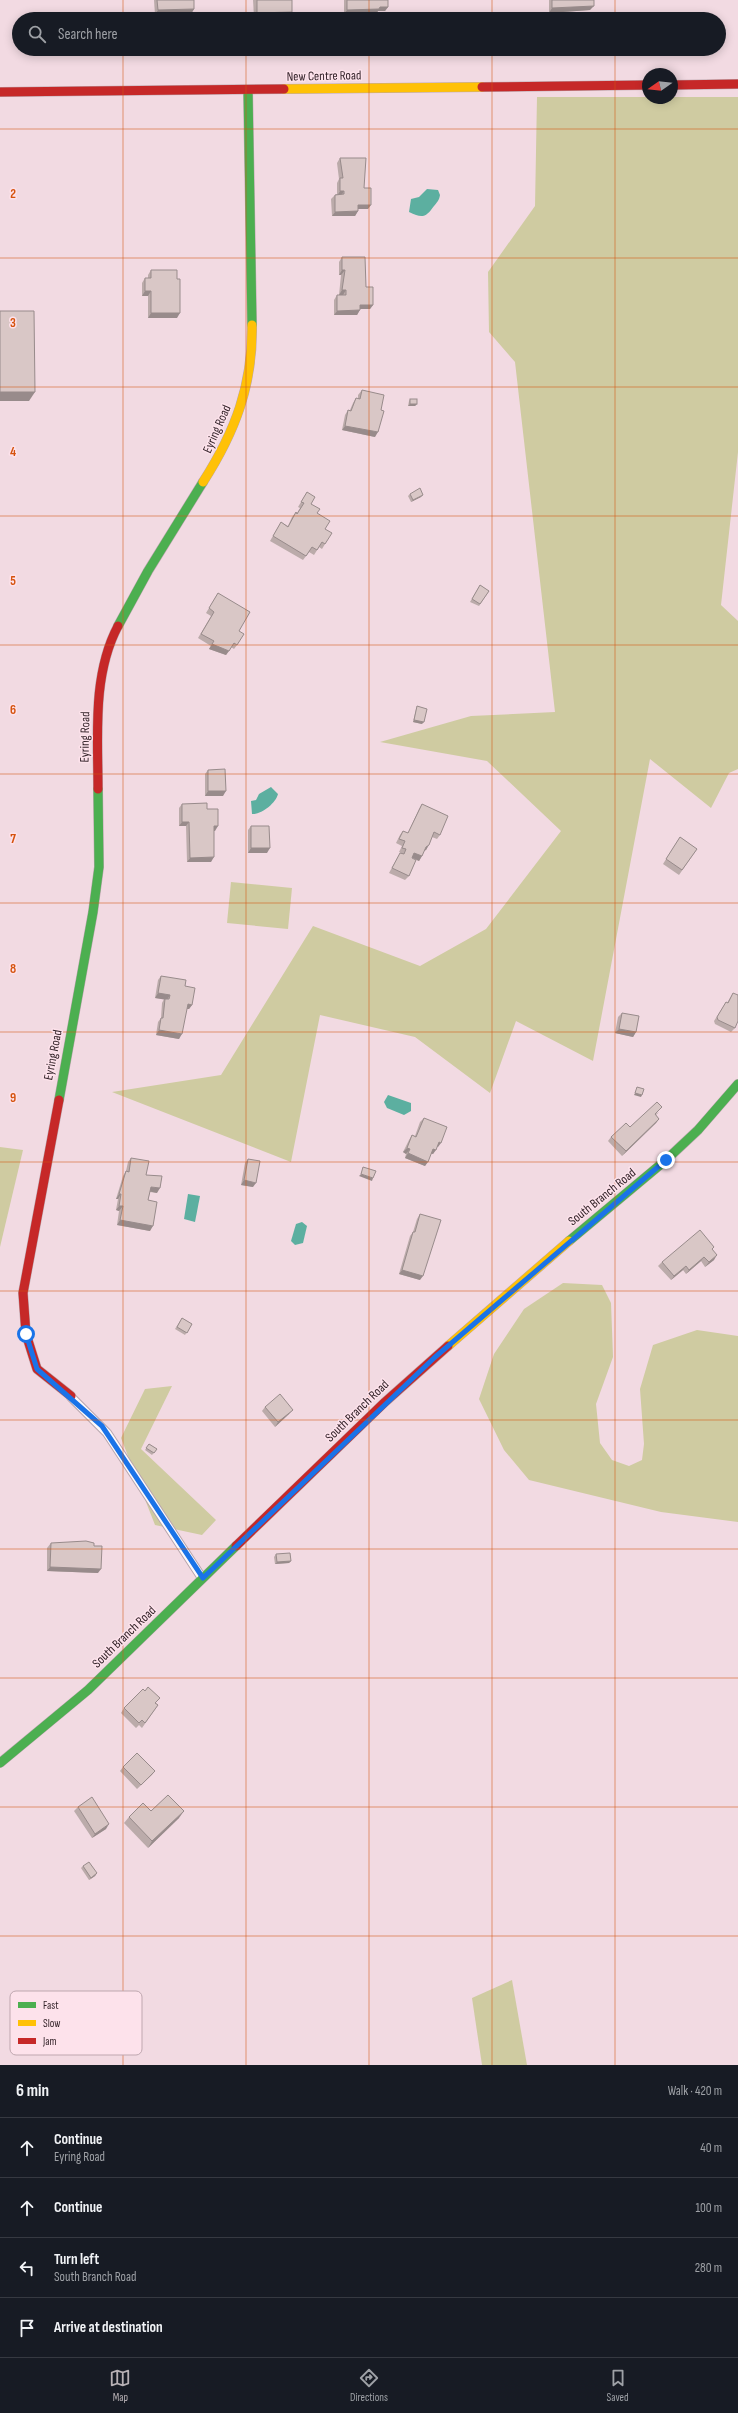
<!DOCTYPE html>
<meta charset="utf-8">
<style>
:root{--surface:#171b24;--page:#242831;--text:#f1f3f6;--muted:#9ea1a6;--line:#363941;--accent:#b8b1b5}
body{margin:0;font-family:"Sofia Sans Condensed",sans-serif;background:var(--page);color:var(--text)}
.compass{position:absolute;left:642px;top:68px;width:36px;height:36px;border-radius:50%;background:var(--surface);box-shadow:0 2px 10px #0003;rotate:256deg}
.stop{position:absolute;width:12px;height:12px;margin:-9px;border:3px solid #1a73e8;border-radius:50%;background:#fff}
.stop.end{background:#1a73e8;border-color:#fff;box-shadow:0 1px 4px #0008}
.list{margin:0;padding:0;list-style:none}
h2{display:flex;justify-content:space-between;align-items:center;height:52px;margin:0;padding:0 16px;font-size:17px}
h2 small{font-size:13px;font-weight:400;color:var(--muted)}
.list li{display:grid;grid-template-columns:26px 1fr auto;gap:12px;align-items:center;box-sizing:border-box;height:60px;padding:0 16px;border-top:1px solid var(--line)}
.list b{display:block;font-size:15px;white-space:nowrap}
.list p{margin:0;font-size:13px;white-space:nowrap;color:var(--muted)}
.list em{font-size:13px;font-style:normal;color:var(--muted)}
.icon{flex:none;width:22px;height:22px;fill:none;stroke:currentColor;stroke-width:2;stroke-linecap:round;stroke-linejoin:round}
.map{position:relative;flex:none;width:738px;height:2065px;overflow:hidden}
.search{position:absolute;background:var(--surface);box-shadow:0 2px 10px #0003;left:12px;right:12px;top:12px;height:44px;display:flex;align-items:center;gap:10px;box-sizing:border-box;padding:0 14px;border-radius:22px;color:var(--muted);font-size:15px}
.sheet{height:292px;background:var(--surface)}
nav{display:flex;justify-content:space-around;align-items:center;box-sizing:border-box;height:56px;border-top:1px solid var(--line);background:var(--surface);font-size:11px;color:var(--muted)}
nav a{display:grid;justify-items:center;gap:2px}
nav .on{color:var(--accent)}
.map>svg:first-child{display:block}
.green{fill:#cfcba1}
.water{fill:#5cafa0}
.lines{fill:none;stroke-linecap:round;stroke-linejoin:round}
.lane-casing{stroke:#b9a6ad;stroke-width:10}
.fast-casing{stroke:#b9a6ad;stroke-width:10}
.slow-casing{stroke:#b9a6ad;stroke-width:10}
.jam-casing{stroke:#b9a6ad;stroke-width:10}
.lane{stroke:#fdf9fb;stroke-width:8}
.fast{stroke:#4caf50;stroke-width:9}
.slow{stroke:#ffc107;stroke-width:9}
.jam{stroke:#c62828;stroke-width:9}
.wall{fill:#bbabaa}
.shaded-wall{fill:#988b8b}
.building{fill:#d9c7c6;stroke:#988b8b}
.route{stroke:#1a73e8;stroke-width:5}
.grid{fill:none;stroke:#d5530e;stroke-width:1;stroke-opacity:0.55}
.labels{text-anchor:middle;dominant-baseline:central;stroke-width:3;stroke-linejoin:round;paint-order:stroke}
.street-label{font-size:13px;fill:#2e1e24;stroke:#fde2eb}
.key{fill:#fde2eb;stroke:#bfa7af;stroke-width:1}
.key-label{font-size:11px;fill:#2e1e24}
.grid-label{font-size:13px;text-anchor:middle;font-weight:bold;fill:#d5530e;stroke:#fde2eb;stroke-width:3;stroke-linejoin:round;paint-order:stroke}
</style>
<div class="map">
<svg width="738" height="2065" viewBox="0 0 738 2065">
<rect width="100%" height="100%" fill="#f2dae2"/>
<!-- green -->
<g class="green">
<path d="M537 97H738V452L721 605 738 621V769L729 773 711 808 650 759 593 1061 516 1021 490 1093 415 1037 320 1015 291 1162 112 1092 221 1075 313 926 420 966 486 929 561 831 487 761 380 742 471 716 555 712 515 362 489 332 488 272 535 206Z"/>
<path d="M231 882 292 888 288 929 227 923Z"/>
<path d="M0 1147 23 1150 0 1247Z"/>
<path d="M563 1283 602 1285 611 1303 613 1357 596 1404 600 1443 612 1460 629 1466 642 1460 644 1444 640 1389 653 1345 697 1330 738 1336V1522L661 1512 529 1480 504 1450 479 1399 494 1354 524 1309Z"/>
<path d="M172 1386 141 1449 216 1520 202 1535 155 1525 121 1438 145 1389Z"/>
<path d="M512 1980 527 2065H482L472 1998Z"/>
</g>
<!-- water -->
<g class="water">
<path d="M427 189 438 190 440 195C439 201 437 202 434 206 426 217 423 219 409 212L411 199 419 197Z"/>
<path d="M271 787 278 794C276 803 261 815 252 814L251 801 256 800 259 794Z"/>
<path d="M388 1095 411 1103V1111L404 1115 387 1108 384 1102Z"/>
<path d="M188 1194 200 1196 195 1222 184 1219Z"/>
<path d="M302 1222 307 1226 303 1243 295 1245 291 1241 296 1224Z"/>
</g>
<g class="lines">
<defs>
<path id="lane" d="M71 1397 107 1433 202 1578"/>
<g id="fast">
<path d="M248 90 252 325"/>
<path d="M118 626 148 571 203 482"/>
<path d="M59 1100 93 912 99 867 98 789"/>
<path d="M569 1241 666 1160 698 1130 738 1084"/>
<path d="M0 1763 88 1690 236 1546"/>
</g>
<g id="slow">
<path d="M284 89 482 87"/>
<path d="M203 482C235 432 253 385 252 325"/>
<path d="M448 1346 569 1241"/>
</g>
<g id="jam">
<path d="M672 85 738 84"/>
<path d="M482 87 648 85"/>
<path d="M0 92 284 89"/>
<path d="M98 789C98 736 92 675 118 626"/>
<path d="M59 1100 23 1293 26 1334 37 1369 71 1396"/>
<path d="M236 1546 385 1402 448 1346"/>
</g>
</defs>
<!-- lane casing -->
<use href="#lane" class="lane-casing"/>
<!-- fast casing -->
<use href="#fast" class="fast-casing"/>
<!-- slow casing -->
<use href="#slow" class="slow-casing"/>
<!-- jam casing -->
<use href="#jam" class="jam-casing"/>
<!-- lane -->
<use href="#lane" class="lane"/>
<!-- fast -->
<use href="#fast" class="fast"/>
<!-- slow -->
<use href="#slow" class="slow"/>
<!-- jam -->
<use href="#jam" class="jam"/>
</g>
<!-- wall -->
<g class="wall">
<path d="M154 0H194V9L191 14 155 15Z"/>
<path d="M253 0H292L289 17H254Z"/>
<path d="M344 0H388V7L385 11H378L376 14H344Z"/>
<path d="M549 0H594L590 10 549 13Z"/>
<path d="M340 158 364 188 368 209H358V211L355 216H332L331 199 335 195 337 194V183L339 179 337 163Z"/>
<path d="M342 257 366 287 373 305 370 309H360L357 315H334V300L337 295H339L341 275H339V262Z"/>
<path d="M151 270 177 318H148V296H142V283L145 278H148V275Z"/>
<path d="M362 390 375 437 342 430 345 415 348 410H350L353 403 356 398 358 399V395Z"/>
<path d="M410 399 417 404 415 406H408L409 401Z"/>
<path d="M307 492 311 504 317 513 325 529V544L322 549 319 547 314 555 309 552 303 560 270 541 281 522 288 526 292 517 296 512 297 513 300 508 298 507Z"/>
<path d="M410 494 421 497 411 502 408 496Z"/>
<path d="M480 585 489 591 479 606 470 602Z"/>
<path d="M218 593 239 631 237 645 234 649 231 647 226 655 209 649 211 646 198 638 211 616 206 613Z"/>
<path d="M417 706 422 724 413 722 416 709Z"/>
<path d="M208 770 223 796H205V774Z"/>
<path d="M182 804 207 809 215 831H214L211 862H187L186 826H179V808Z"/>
<path d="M422 804 440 835 437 839 432 837 426 850 424 851 422 856 419 861 412 858 409 876 405 880 389 873 400 853 403 854 399 852 402 846 396 843 400 835 403 831 408 833 419 809Z"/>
<path d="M251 826 267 853H248V830Z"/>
<path d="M680 837 697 849 679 875 663 864Z"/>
<path d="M161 976 185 986 192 1005 189 1009H187L179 1039 156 1035 158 1022 161 1018 162 1003 164 999 155 998 158 980Z"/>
<path d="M733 993 735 1028 731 1032 715 1024 714 1021 723 1007 726 1002 727 1003Z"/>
<path d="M622 1013 636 1032 633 1037 615 1033 618 1017Z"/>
<path d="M659 1112 656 1115 659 1119 656 1123 622 1156 608 1141 611 1137Z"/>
<path d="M424 1118 438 1147H437L433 1154H431L425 1166 405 1158 406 1154 403 1152 409 1140 412 1135 415 1136 420 1122Z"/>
<path d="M131 1158 146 1175 157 1193 150 1192 148 1200 150 1231 117 1225 119 1211 116 1210 118 1199H116L123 1176 126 1171 128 1162Z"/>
<path d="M248 1159 253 1187 241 1185 245 1163Z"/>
<path d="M420 1214V1280L399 1274 410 1236 413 1232 417 1219Z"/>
<path d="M713 1250 714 1260 705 1267 701 1261 686 1274 683 1270 671 1280 658 1266 662 1262Z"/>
<path d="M182 1318 192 1324 185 1335 175 1329Z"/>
<path d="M265 1407 289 1414 275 1427 262 1411Z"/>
<path d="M149 1444 157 1449 152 1455 145 1450Z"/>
<path d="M51 1543 94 1546 98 1573 47 1571V1548Z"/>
<path d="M276 1554 291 1561 289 1563 275 1564 274 1557Z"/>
<path d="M156 1703 158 1705 142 1728 139 1725 136 1728 121 1713 124 1708Z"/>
<path d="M123 1767 155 1771 152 1775 137 1789 120 1771Z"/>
<path d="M78 1807 106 1829 92 1838 74 1811Z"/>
<path d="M151 1811 179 1818 148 1848 124 1823 129 1817Z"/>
<path d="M83 1866 97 1873 95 1876 89 1880 81 1868Z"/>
</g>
<!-- shaded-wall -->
<g class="shaded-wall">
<path d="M594 6 590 10 549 13 552 8Z"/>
<path d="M380 7H388L385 11H378L376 14H344L347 10Z"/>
<path d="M194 9 191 14 155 15 158 10Z"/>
<path d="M292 12 289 17H254L257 13Z"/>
<path d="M340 191H344L341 196H337Z"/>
<path d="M358 205H371L368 209H355Z"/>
<path d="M358 211 355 216H332L335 212Z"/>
<path d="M342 270H345L341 275H339Z"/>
<path d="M342 290H346L343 295H339Z"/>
<path d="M145 291H151L148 296H142Z"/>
<path d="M360 305H373L370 309H357Z"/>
<path d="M360 310 357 315H334L337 311Z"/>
<path d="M151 313H180L177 318H148Z"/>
<path d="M0 392H35L29 401H0Z"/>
<path d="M410 404H417L415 406H408Z"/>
<path d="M345 426 378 432 375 437 342 430Z"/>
<path d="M423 495 421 497 411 502 413 500Z"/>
<path d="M212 644 229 651 226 655 209 649Z"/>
<path d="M414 720 424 722 422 724 413 722Z"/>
<path d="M208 791H226L223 796H205Z"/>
<path d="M182 822H189L186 826H179Z"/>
<path d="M214 826H218L215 831H210Z"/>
<path d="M429 845 426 850 423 851 426 847Z"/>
<path d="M251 848H270L267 853H248Z"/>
<path d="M414 853 422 856 419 861 411 857Z"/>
<path d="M214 857 211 862H187L190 858Z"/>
<path d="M158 993 170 995 167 1000 155 998Z"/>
<path d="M188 1004 192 1005 189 1009H184Z"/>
<path d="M619 1029 636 1032 633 1037 615 1033Z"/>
<path d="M159 1030 182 1034 179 1039 156 1035Z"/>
<path d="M635 1093 642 1095 641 1097 634 1095Z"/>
<path d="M659 1119 656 1123 622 1156 626 1151Z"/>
<path d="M439 1142 441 1143 438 1147H436Z"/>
<path d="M407 1148 410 1149 406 1154 403 1152Z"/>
<path d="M433 1149 436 1150 433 1154 430 1153Z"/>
<path d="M408 1153 428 1162 425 1166 405 1158Z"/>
<path d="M361 1174 373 1178 372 1181 359 1176Z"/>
<path d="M244 1180 256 1183 253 1187 241 1185Z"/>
<path d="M151 1187 160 1188 157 1193 148 1191Z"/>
<path d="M119 1194H121L118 1199H116Z"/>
<path d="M119 1206H123L119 1211 116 1210Z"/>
<path d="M120 1220 153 1226 150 1231 117 1225Z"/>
<path d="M717 1255 714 1260 705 1267 709 1262Z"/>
<path d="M704 1257 701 1261 686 1274 689 1270Z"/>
<path d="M686 1266 683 1270 671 1280 674 1276Z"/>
<path d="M402 1270 423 1276 420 1280 399 1274Z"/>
<path d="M293 1410 289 1414 275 1427 278 1422Z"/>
<path d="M291 1561 289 1563 275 1564 277 1562Z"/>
<path d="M50 1567 101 1569 98 1573 47 1571Z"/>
<path d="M184 1811 179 1818 148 1848 152 1841Z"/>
<path d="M109 1824 106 1829 92 1838 95 1834Z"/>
<path d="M97 1873 95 1876 89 1880 91 1878Z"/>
</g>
<!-- building -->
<g class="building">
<path d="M157 0H194V9L158 10Z"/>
<path d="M257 0H292V12L257 13Z"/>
<path d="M347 0H388V7H380L379 9 347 10Z"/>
<path d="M552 0H594V6L552 8Z"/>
<path d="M340 158H366L364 188H371V205H358V211L335 212V195L344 194V191H340V178H343Z"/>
<path d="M342 257H365L366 287H373V305H360V310L337 311V295H346V290H342L345 270H342Z"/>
<path d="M151 270H177V279H180V313H151V291H145V278H151Z"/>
<path d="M0 311H34L35 392H0Z"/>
<path d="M362 390 384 395 381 410 384 411 378 432 345 426 348 410 351 411 356 398 360 399Z"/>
<rect x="410" y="399" width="7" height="5"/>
<path d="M420 488 423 495 413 500 410 494Z"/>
<path d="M307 492 315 497 311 504 320 509 317 513 330 521 325 529 332 533 325 544 322 542 317 550 312 547 306 556 273 536 281 522 288 527 296 512 297 514 304 503 301 502Z"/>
<path d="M480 585 489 591 480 604 472 599Z"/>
<path d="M218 593 250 612 239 631 244 634 237 645 234 643 229 651 212 644 214 641 201 634 214 612 209 608Z"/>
<path d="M417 706 427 709 424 722 414 720Z"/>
<path d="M225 769 226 791H208V770Z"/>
<path d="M207 803V809H218V826H214V857L190 858 189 822H182V804Z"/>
<path d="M422 804 448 816 440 835 434 832 429 845 426 847 422 856 414 853 412 858 416 860 409 876 392 868 400 853 404 854 406 849 402 848 405 841 399 839 403 831 408 833Z"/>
<path d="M251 826H269L270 848H251Z"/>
<path d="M680 837 697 849 682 870 666 859Z"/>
<path d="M161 976 186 980 185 986 195 988 192 1005 188 1004 182 1034 159 1030 161 1018H163L165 999H169L170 995 158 993Z"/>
<path d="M733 993 738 995V1021L735 1028 718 1020 717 1017 726 1002 728 1003Z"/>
<path d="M622 1013 639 1016 636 1032 619 1029Z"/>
<path d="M637 1087 644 1089 642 1095 635 1093Z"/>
<path d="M657 1102 662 1107 655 1114 659 1119 626 1151 611 1137 626 1123 630 1127Z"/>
<path d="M424 1118 447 1127 441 1143 439 1142 436 1150 433 1149 428 1162 408 1153 410 1149 407 1148 412 1135 416 1137Z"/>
<path d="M131 1158 149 1161 146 1175 162 1176 160 1188 151 1187 148 1200 157 1202 153 1226 120 1220 123 1206H119L121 1194H119L126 1171 129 1172Z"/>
<path d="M248 1159 260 1161 256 1183 244 1180Z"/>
<path d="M363 1167 376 1171 373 1178 361 1174Z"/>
<path d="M420 1214 441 1220 423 1276 402 1270 413 1232H415Z"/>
<path d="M700 1230 714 1247 712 1249 717 1255 709 1262 704 1257 689 1270 686 1266 674 1276 662 1262Z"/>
<path d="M182 1318 192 1324 187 1333 177 1327Z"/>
<path d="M280 1394 293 1410 278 1422 265 1407Z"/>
<path d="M149 1444 157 1449 154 1453 146 1448Z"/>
<path d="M86 1541 94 1543V1546H102L101 1569 50 1567 51 1543Z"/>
<path d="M290 1553 291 1561 277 1562 276 1554Z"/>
<path d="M148 1687 160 1698 155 1703 158 1705 145 1723 142 1720 139 1723 124 1708 143 1689 145 1691Z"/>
<path d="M137 1753 155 1771 141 1785 123 1767Z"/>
<path d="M168 1795 184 1811 152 1841 129 1817 143 1803 151 1811Z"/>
<path d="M92 1797 109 1824 95 1834 78 1807Z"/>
<path d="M89 1862 97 1873 91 1878 83 1866Z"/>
</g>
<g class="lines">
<!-- route -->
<path class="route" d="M26 1334 37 1369 102 1426 203 1578 434 1358 666 1160"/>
</g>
<!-- grid -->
<path class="grid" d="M123 0V19M246 0V19M369 0V19M492 0V19M615 0V19M123 49V2065M246 49V2065M369 49V2065M492 49V2065M615 49V2065M0 129H738M0 258H738M0 387H738M0 516H738M0 645H738M0 774H738M0 903H738M0 1032H738M0 1162H738M0 1291H738M0 1420H738M0 1549H738M0 1678H738M0 1807H738M0 1936H738"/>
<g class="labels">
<!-- street labels -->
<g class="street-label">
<text transform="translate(324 76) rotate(-1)">New Centre Road</text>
<text transform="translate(217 429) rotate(-66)">Eyring Road</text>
<text transform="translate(85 737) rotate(-89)">Eyring Road</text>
<text transform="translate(53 1055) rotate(-79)">Eyring Road</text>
<text transform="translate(602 1197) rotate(-39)">South Branch Road</text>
<text transform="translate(357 1411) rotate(-44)">South Branch Road</text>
<text transform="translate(124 1637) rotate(-44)">South Branch Road</text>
</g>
</g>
<!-- legend -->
<rect x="10" y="1991" width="132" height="64" rx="6" class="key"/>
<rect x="18" y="2002" width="18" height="6" fill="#4caf50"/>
<rect x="18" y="2020" width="18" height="6" fill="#ffc107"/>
<rect x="18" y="2038" width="18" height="6" fill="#c62828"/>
<g class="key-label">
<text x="43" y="2009">Fast</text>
<text x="43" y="2027">Slow</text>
<text x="43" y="2045">Jam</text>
</g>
<g class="grid-label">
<text x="13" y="198">2</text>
<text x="13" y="327">3</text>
<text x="13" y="456">4</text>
<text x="13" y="585">5</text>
<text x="13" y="714">6</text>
<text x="13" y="843">7</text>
<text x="13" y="973">8</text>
<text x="13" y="1102">9</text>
</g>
</svg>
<svg class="compass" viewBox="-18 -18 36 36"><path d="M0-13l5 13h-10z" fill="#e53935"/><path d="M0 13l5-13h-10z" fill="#9ea1a6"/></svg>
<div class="stop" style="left:26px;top:1334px"></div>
<div class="stop end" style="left:666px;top:1160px"></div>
<div class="search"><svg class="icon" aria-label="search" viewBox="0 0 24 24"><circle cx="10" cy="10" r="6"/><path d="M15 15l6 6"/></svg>Search here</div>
</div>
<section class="sheet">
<h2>6 min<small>Walk · 420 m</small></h2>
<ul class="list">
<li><svg class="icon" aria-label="ahead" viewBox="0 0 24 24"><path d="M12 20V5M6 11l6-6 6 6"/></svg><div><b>Continue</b><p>Eyring Road</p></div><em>40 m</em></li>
<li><svg class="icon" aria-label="ahead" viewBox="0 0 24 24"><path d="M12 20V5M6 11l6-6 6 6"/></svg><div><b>Continue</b></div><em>100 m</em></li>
<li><svg class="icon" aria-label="left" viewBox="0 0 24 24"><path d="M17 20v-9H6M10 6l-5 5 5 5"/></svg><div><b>Turn left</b><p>South Branch Road</p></div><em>280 m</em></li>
<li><svg class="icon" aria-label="arrive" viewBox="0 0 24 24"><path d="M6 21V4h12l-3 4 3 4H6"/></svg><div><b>Arrive at destination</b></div></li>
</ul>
</section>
<nav>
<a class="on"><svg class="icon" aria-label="map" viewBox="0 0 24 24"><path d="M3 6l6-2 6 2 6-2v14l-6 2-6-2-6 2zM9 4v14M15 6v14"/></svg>Map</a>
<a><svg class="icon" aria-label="directions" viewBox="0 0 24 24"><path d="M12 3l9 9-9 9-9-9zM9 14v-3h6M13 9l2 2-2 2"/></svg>Directions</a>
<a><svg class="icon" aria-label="saved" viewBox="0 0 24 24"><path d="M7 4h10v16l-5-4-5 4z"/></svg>Saved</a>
</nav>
